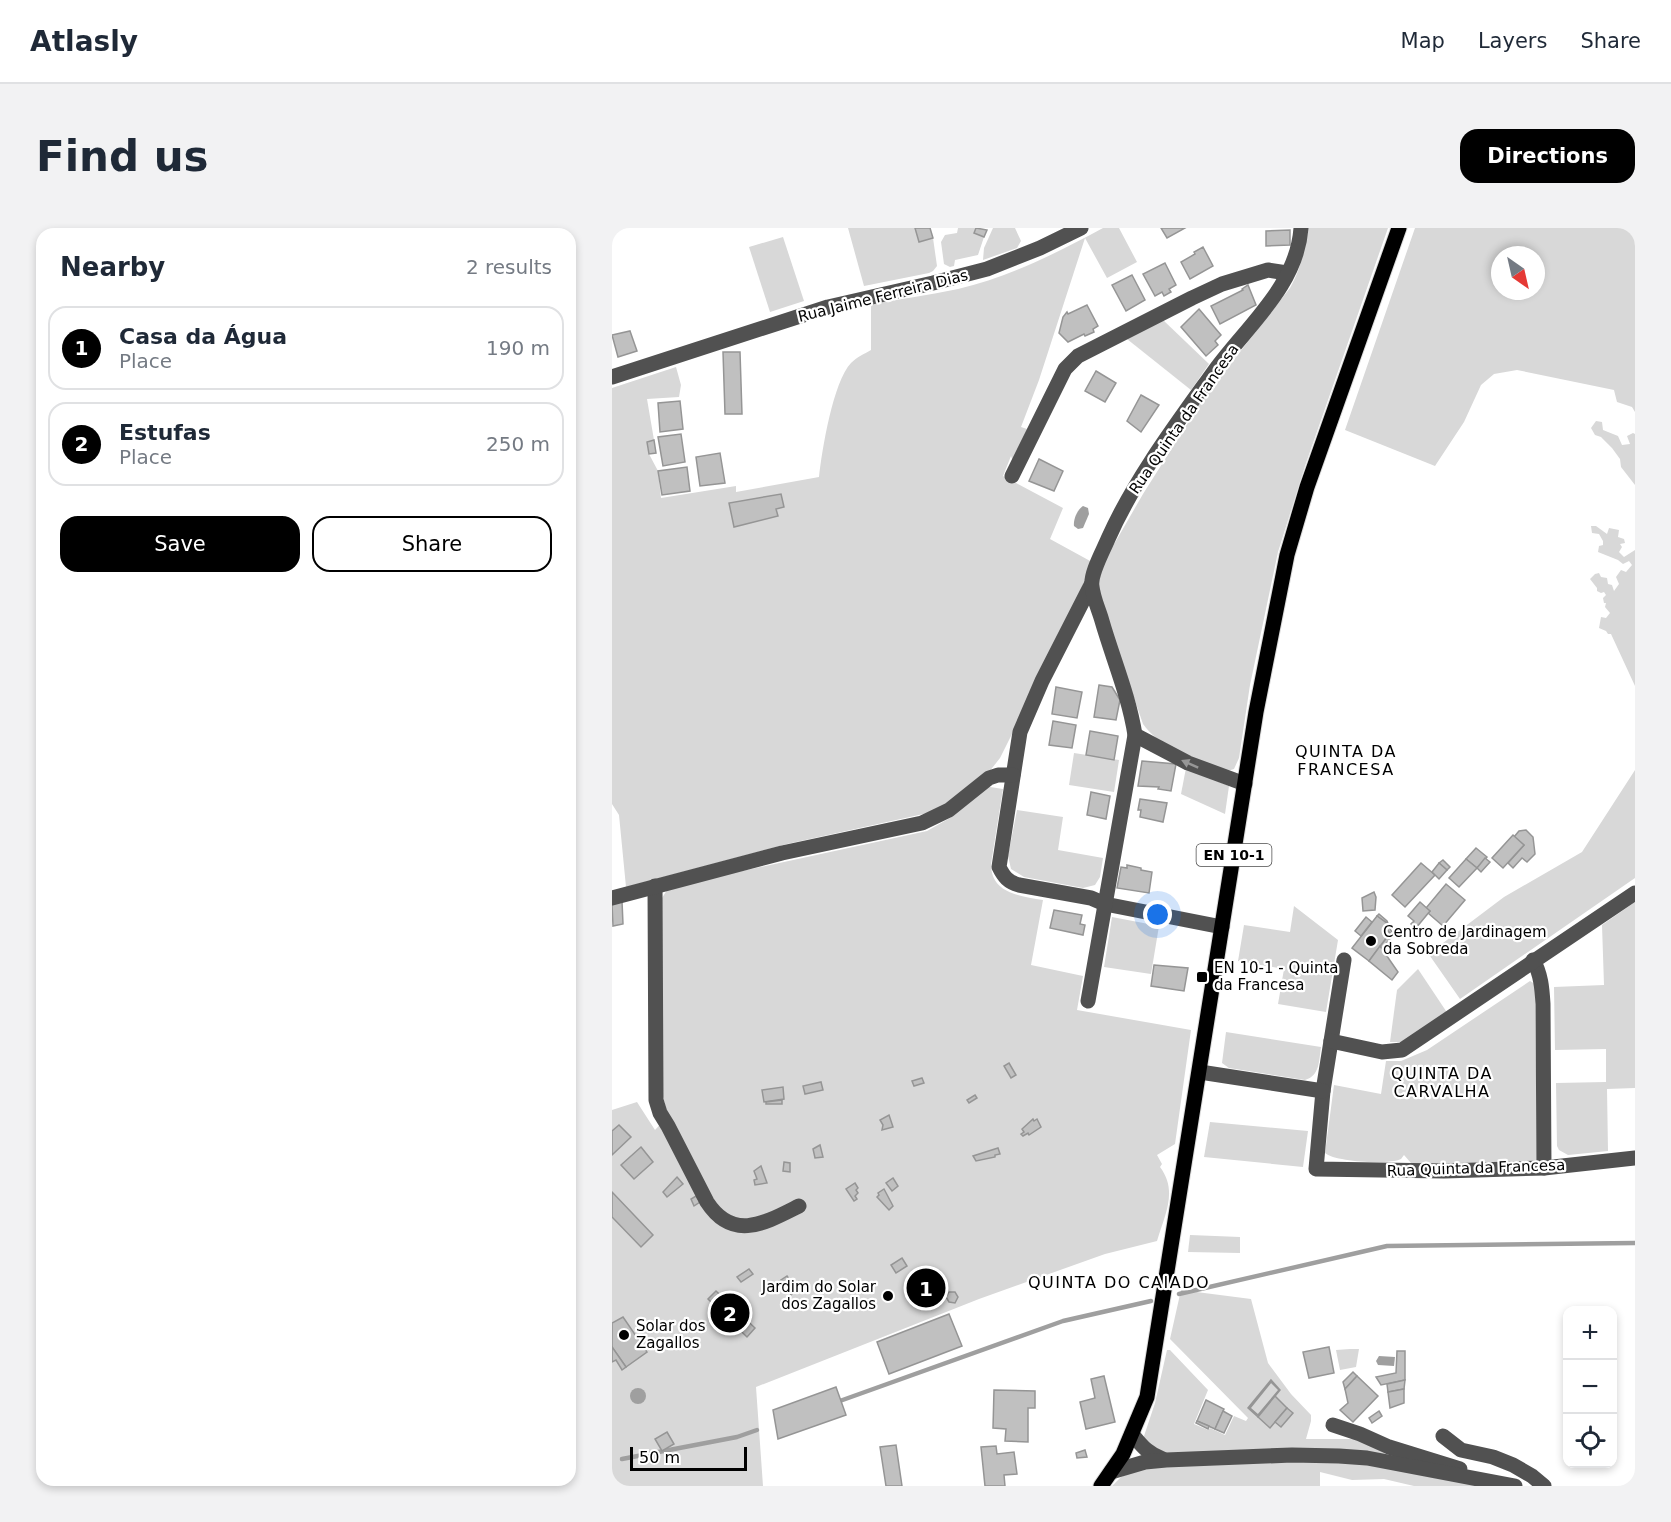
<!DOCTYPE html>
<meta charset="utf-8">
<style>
:root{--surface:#fff;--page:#f2f2f3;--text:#1f2937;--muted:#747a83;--line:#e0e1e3;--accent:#000}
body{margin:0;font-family:"DejaVu Sans",sans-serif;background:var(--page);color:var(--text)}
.controls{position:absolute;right:18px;bottom:18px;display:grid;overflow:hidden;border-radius:12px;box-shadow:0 3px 9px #0003}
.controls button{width:54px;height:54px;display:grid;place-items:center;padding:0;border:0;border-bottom:2px solid var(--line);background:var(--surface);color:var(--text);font:30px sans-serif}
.compass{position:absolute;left:879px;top:18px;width:54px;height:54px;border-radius:50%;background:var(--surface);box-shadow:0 3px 9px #0003;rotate:146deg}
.scale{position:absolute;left:18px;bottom:15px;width:117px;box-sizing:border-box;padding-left:6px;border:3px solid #000;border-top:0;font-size:16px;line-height:21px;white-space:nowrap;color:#000;-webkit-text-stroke:4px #fff;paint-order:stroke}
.you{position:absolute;left:546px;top:687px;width:21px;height:21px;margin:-15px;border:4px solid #fff;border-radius:50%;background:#1a73e8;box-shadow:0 0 0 9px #1a73e833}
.badge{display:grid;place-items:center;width:39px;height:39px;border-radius:50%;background:var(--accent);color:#fff;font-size:20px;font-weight:700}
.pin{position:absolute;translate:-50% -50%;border:3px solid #fff;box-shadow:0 2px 6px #0006}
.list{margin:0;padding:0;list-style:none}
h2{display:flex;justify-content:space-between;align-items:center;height:78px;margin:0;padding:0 24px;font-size:26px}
h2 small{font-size:20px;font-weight:400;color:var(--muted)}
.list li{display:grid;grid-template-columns:39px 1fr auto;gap:18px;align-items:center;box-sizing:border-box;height:84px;margin:0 12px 12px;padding:0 12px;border:2px solid var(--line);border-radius:18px}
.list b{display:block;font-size:22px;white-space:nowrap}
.list p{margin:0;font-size:20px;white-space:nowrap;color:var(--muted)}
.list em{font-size:20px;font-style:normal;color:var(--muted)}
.actions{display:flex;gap:12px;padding:18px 24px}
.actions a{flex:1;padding:14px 0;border:2px solid var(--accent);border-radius:18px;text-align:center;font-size:21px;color:var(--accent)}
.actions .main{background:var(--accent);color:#fff}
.icon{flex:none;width:33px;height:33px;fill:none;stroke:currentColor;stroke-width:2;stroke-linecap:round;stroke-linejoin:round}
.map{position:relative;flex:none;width:1023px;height:1258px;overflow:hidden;border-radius:18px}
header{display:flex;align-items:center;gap:36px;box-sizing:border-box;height:84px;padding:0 30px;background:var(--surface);border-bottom:2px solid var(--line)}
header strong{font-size:28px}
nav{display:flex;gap:33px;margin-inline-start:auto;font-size:21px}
.intro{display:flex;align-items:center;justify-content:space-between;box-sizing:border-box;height:144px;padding:0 36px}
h1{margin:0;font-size:42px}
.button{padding:15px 27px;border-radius:18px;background:var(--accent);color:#fff;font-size:21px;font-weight:700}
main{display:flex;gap:36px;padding:0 36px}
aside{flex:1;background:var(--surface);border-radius:18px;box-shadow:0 3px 9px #0003}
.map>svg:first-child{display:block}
.green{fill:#d8d8d8;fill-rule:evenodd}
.water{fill:#9f9f9f}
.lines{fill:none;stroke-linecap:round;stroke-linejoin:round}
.stream{stroke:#9f9f9f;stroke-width:4.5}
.building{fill:#c0c0c0;stroke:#959595;stroke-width:1.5;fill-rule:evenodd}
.major-casing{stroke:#dbdbdb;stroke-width:17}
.minor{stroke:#515151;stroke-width:15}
.major{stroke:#000;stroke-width:15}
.oneway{fill:#979797}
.poi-dot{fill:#000;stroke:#fff;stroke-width:2}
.labels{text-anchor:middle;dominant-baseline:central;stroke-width:4.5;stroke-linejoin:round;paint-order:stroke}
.shield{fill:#fff;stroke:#4c4c4c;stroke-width:1.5}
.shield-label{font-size:14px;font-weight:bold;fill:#000}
.street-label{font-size:15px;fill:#000;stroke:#fff}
.poi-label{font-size:15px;fill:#000;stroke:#fff;text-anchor:start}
.neighbourhood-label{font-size:16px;letter-spacing:1.5px;fill:#000;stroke:#fff}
</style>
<header>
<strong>Atlasly</strong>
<nav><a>Map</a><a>Layers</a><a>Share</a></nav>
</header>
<div class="intro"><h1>Find us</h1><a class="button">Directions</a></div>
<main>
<aside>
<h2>Nearby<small>2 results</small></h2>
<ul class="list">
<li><span class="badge">1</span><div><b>Casa da Água</b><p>Place</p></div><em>190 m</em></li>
<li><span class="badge">2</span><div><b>Estufas</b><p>Place</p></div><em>250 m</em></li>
</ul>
<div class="actions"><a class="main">Save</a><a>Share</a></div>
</aside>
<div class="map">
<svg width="1023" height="1258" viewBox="0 0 1023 1258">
<rect width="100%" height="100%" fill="#fff"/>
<!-- green -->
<g class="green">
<path d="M236 0H303L307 14 321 10 325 38 321 43 317 45 252 58Z"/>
<path d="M346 0H364L362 5 372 9 366 27 343 32 342 38 338 39 332 36 329 14 333 7 345 5Z"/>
<path d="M381 0H403L409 13 405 20 371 32 372 20Z"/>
<path d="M491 0H507L525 34 495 50 473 10 427 152 409 199 415 201 401 234 399 228 391 248 451 280 438 311 480 334 456 394 388 530 377 544 325 583 175 616 14 659 7 587 0 576V160L64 139 69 157 67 169 35 171 42 212 35 214 37 226 46 243 49 270 124 258V264L207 249C210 222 221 154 239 135 245 129 252 126 259 122V76C288 71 317 67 346 61 397 49 445 25 491 0Z"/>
<path d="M692 0H776L693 238 666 324 638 457 627 530 622 541 612 544C584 531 550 522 531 496L489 374 487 352 490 341 497 325 531 266 591 171 678 60C690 38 692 25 692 0Z"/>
<path d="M803 0H1023V184L1020 179 1005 174 1002 162 905 142 882 146 869 157 852 194 823 238 733 202ZM888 27H924V63H888Z"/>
<path d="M171 9 192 73 158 84 137 19Z"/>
<path d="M551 92 597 136 579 162 515 111Z"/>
<path d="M984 193 990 194 991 202 1006 208 1010 217 1018 216 1015 208 1021 205 1023 206V257L1009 239 1008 231 1000 220 989 209 983 207 979 200Z"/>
<path d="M979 298H984L995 306 997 300 1007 302 1006 309 1012 311 1013 315 1008 316 1010 319 1007 324 1012 329 1023 322V458L999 406H996L994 403 987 400 989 389 994 390 998 385 993 379 994 375H992L991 370 994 367 992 364 989 365 985 363V360L978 351 983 346 987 345 989 349 995 350 996 356 1000 357 1002 363 1007 356 1004 349 1009 342 1014 344 1020 337 1017 333 1011 336 1006 332 986 324 987 318 991 317V313L987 306 980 305Z"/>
<path d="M462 525 507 532 502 564 457 557Z"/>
<path d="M574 540 617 558 613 586 569 566Z"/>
<path d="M1023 542V650L848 771 818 728 831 715 892 669 970 624Z"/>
<path d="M372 558 391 561 379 636C379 665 407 668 431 672L419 737 471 748 465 782 579 802 563 916 545 927 550 936 548 939C566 963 553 986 545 1013L493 1026 367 1071 144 1159 151 1258H0V882L25 874 43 902 56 888 50 865V670L55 662 65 657 315 603 338 590Z"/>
<path d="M405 582 451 589 446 622 491 630 488 649 483 657 471 660 412 649 399 641 396 628Z"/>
<path d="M1023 674V860L995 861 996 923 956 927 947 922 945 918 944 855 994 854V821L943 822 942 759 992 757 990 697Z"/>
<path d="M682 678 726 712 714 784 666 776 672 741 626 733 632 697 678 704Z"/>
<path d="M500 689 547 698 539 746 492 739Z"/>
<path d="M806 741 836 786 789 814H778L785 762Z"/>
<path d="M918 753 923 756 925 934 831 939 799 935 792 927 789 931C777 937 723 934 713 925L722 857 769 866 774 833H789L815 822Z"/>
<path d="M614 804 709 819C707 832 708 848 693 852L617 840 610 835Z"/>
<path d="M598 894 696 903 691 939 592 929Z"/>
<path d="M578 1007 628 1009V1025L576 1024Z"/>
<path d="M569 1062 639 1071 656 1135 679 1166 699 1187V1193L694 1211H749L825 1237 648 1221 548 1226 533 1213 532 1208 543 1175 555 1122H558L596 1162 582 1196 596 1202 598 1200 613 1207 622 1188 634 1193 636 1190 558 1111Z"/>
<path d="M738 1121H747L744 1139 728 1142 724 1122Z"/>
<path d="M680 1233 754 1236 871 1258H802L772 1251 740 1252 708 1244V1258H500L509 1249 533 1239Z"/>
</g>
<!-- water -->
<g class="water">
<path d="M471 278 476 280 477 286 471 300 466 301 462 298C461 291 466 281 471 278Z"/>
<path d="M767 1128 783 1129 782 1138 766 1137 764 1133Z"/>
<circle cx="26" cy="1168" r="8"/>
</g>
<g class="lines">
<!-- stream -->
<g class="stream">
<path d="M567 1066 775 1018 1023 1015"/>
<path d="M225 1174 451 1093 539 1073"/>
<path d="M10 1231 125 1209 145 1202"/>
</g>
</g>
<!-- building -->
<g class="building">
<path d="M303 0H318L321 10 307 14Z"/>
<path d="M364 0 375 2 372 9 362 5Z"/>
<path d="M549 0H573L555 10Z"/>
<path d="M678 2V17L654 18V3Z"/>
<path d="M591 19 601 38 578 51 569 34 583 26 582 24Z"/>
<path d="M553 35 564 57 557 61 559 64 552 68 550 64 543 68 531 46Z"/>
<path d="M520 47 533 72 514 83 500 57Z"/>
<path d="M636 57 644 77 608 96 599 78 631 62 630 61Z"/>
<path d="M475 77 486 98 481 101 482 104 473 108 472 106 456 114 447 105 451 89 455 84 456 86Z"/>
<path d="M587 81 609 107 603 113 606 117 594 128 569 99Z"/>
<path d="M18 103 25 123 6 129 0 107Z"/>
<path d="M111 124H128L130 186H113Z"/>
<path d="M484 143 504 155 493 174 473 163Z"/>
<path d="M529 167 547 177 529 204 515 193Z"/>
<path d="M68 173 71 201 48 204 46 175Z"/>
<path d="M69 206 73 234 51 238 46 209Z"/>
<path d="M42 212 44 225 37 226 35 214Z"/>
<path d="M108 225 113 255 88 258 84 229Z"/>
<path d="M427 231 451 243 442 263 417 253Z"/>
<path d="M75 239 78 263 50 267 46 243Z"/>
<path d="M169 266 172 279 164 281 166 288 122 299 117 275Z"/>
<path d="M487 457 500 459 508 472 504 492 482 489Z"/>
<path d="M444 459 470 464 465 490 440 486Z"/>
<path d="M441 493 464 497 460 520 437 517Z"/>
<path d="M478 503 506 508 502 532 474 527Z"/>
<path d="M530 533 564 536 559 563 546 561 547 559 526 558Z"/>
<path d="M479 564 498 568 494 591 475 587Z"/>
<path d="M528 571 555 575 551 594 528 589 529 582H526Z"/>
<path d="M914 602 921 609 923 626 915 634 910 630 901 640 896 635 912 617 902 609 907 603Z"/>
<path d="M901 607 912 617 891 640 880 630Z"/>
<path d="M864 620 875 629 865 640 854 631Z"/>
<path d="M873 630 878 634 869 644 865 640Z"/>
<path d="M854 631 865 640 847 659 837 650Z"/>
<path d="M831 632 838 639 835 642 827 635Z"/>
<path d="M809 635 823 647 793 679 780 667Z"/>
<path d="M827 635 835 642 827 651 820 644Z"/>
<path d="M515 637 529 640V642L540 644 537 665 505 660 509 639 515 640Z"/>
<path d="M834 656 853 672 831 698 816 685 818 683 814 680Z"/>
<path d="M762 664 764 669 763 682 751 683 750 670Z"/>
<path d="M10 673 11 696 1 698 0 676Z"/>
<path d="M808 674 818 683 804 700 799 696 802 693 796 688Z"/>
<path d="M442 682 470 687 468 696 473 697 471 707 438 700Z"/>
<path d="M767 686 775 693 781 707 770 721 768 718 778 705 773 700 776 696 765 688Z"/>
<path d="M765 688 776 696 773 700 778 705 757 733 740 720Z"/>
<path d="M754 689 760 694 749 708 743 703Z"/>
<path d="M768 718 786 744 780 752 757 733Z"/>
<path d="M542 737 576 740 572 763 539 758Z"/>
<path d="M397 835 404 847 399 850 392 838Z"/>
<path d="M310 850 312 855 302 858 300 853Z"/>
<path d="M209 854 211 862 193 866 191 858Z"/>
<path d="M171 859 172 871 152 874 150 862Z"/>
<path d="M363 867 365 870 357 875 355 872Z"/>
<path d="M170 872V876H154V874Z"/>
<path d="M277 887 281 899 270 902 271 897 268 892Z"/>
<path d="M421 891 422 893 425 891 429 899 417 907 416 905 411 908 409 906 412 904 410 901Z"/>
<path d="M7 897 19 909 0 927V903Z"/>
<path d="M208 917 211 929 203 930 201 921Z"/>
<path d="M29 919 41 934 22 951 9 937Z"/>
<path d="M386 920 388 926 383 927V929L364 933 361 928Z"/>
<path d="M172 934 178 935V944L171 943Z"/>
<path d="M149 938 155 955 143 957 142 952 145 951 142 943Z"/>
<path d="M65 949 71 956 55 969 51 964Z"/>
<path d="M281 950 286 958 280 963 274 955Z"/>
<path d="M243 955 246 960 244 962 246 965 243 968 245 971 242 973 234 961Z"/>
<path d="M272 961 281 978 277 982 265 969 267 967 266 965Z"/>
<path d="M0 964 41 1007 29 1019 0 989Z"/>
<path d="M84 968 88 974 82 978 79 971Z"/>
<path d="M290 1030 295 1038 284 1045 279 1037Z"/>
<path d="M137 1041 141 1046 129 1054 125 1049Z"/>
<path d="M175 1048 185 1062 179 1067 169 1052Z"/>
<circle cx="314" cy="1059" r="10"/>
<path d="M104 1063 143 1100 135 1109 96 1071Z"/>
<path d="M337 1064H343L346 1069 343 1075 337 1074 334 1069Z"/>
<path d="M113 1067 136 1089 134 1091 111 1070Z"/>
<path d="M103 1078 126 1100 124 1102 101 1081Z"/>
<path d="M337 1086 350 1118 277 1146 265 1114Z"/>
<path d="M11 1089 35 1124 14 1139 0 1119V1095Z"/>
<path d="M0 1119 14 1139 10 1142 4 1132 0 1134Z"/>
<path d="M717 1119 722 1145 697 1150 691 1124Z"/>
<path d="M785 1123H793V1152L769 1157 764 1149 784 1145Z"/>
<path d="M741 1144 745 1148 733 1161 731 1154Z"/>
<path d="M492 1148 503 1194 474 1201 468 1174 483 1170 479 1151Z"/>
<path d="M745 1148 766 1168 741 1194 728 1182 736 1175 733 1161Z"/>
<path d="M659 1152 668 1162 646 1189 636 1180ZM659 1154 667 1162 646 1187 638 1180Z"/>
<path d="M793 1152 792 1161 776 1164 775 1156Z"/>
<path d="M224 1159 234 1187 166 1211 161 1182Z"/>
<path d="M792 1161V1175L778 1180 776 1164Z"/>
<path d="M382 1162 423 1163V1180H416V1214L393 1213 394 1201 381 1200Z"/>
<path d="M663 1168 675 1180 658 1200 646 1189Z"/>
<path d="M594 1172 612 1181 603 1201 585 1193Z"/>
<path d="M675 1180 681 1185 669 1199 663 1194Z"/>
<path d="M611 1183 620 1188 612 1205 603 1201Z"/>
<path d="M767 1183 770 1188 760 1195 757 1190Z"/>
<path d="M585 1193 597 1198 596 1201 584 1195Z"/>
<path d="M55 1204 62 1216 50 1223 43 1211Z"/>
<path d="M284 1217 290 1258H274L268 1219Z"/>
<path d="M384 1218 385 1226 402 1224 405 1246 392 1247 393 1258H373L369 1219Z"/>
<path d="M473 1222 475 1229 465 1230 464 1225Z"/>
</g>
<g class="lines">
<defs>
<path id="major" d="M489 1258 511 1226 535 1169 644 484 675 327 695 259 787 0"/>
</defs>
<!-- major casing -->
<use href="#major" class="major-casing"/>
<!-- minor -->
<g class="minor">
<path d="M0 149 216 79 321 55 375 41 428 20 469 0"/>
<path d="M400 248 453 141 466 128 580 70 610 56 656 42 675 45"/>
<path d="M479 357 430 453 408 504 387 639C392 649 396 654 407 657L479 670 493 676 610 699"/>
<path d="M523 507 576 535 633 556"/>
<path d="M43 658 44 872 48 885 56 898 95 974C121 1014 153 995 187 978"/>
<path d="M0 670 170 625 310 595 337 582 377 550 386 547H401"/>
<path d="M732 732 711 863 704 941 832 943 932 940 1023 930"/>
<path d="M921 732C929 746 930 760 931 776L932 940"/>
<path d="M476 773 523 507C517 468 501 431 490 393 487 382 481 370 480 358 478 346 491 323 496 311 522 252 565 195 603 142 635 98 685 58 689 0"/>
<path d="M719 813 770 824 790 822 1023 665"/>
<path d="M588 844 711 863"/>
<path d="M721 1197 748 1206 777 1219 848 1241"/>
<path d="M520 1206C530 1218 536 1226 551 1231"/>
<path d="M831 1208 849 1222 881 1229 901 1237 920 1248 932 1258"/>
<path d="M499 1244 533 1234 554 1232 680 1227 727 1228 755 1230 903 1258"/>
</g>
<!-- major -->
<use href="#major" class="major"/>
</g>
<!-- one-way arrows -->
<defs><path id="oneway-solid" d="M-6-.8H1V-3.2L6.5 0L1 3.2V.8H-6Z" transform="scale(1.5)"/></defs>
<use class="oneway" href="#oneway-solid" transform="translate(578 536) rotate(-156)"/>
<!-- markers -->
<g class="poi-dot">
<circle cx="759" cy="713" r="6"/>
<rect x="584" y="743" width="12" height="12" rx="3"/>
<circle cx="276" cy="1068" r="6"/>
<circle cx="12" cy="1107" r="6"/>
</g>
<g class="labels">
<!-- shield labels -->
<rect class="shield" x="584.5" y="616" width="75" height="22" rx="4.5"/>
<g class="shield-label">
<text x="622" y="627">EN 10-1</text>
</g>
<!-- street labels -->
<g class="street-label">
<text transform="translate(271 68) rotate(-14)">Rua Jaime Ferreira Dias</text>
<text transform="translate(572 191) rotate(-55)">Rua Quinta da Francesa</text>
<text transform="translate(864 940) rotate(-2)">Rua Quinta da Francesa</text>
</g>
<!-- poi labels -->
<g class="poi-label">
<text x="771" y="704">Centro de Jardinagem<tspan x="771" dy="17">da Sobreda</tspan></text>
<text x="602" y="740">EN 10-1 - Quinta<tspan x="602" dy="17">da Francesa</tspan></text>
<text x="264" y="1059" text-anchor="end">Jardim do Solar<tspan x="264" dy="17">dos Zagallos</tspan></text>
<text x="24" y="1098">Solar dos<tspan x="24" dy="17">Zagallos</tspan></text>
</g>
<!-- neighbourhood labels -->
<g class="neighbourhood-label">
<text x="734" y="523">QUINTA DA<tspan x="734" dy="18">FRANCESA</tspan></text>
<text x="830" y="845">QUINTA DA<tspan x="830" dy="18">CARVALHA</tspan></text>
<text x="507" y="1054">QUINTA DO CAIADO</text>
</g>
</g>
</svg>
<div class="controls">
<button>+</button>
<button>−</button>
<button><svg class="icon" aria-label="locate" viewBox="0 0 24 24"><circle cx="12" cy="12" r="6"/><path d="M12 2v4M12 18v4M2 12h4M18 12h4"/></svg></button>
</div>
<svg class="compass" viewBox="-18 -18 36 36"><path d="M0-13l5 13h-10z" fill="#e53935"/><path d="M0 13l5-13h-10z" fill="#747a83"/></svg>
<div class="scale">50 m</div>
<div class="you"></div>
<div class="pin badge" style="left:314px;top:1060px">1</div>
<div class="pin badge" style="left:118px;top:1085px">2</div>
</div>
</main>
